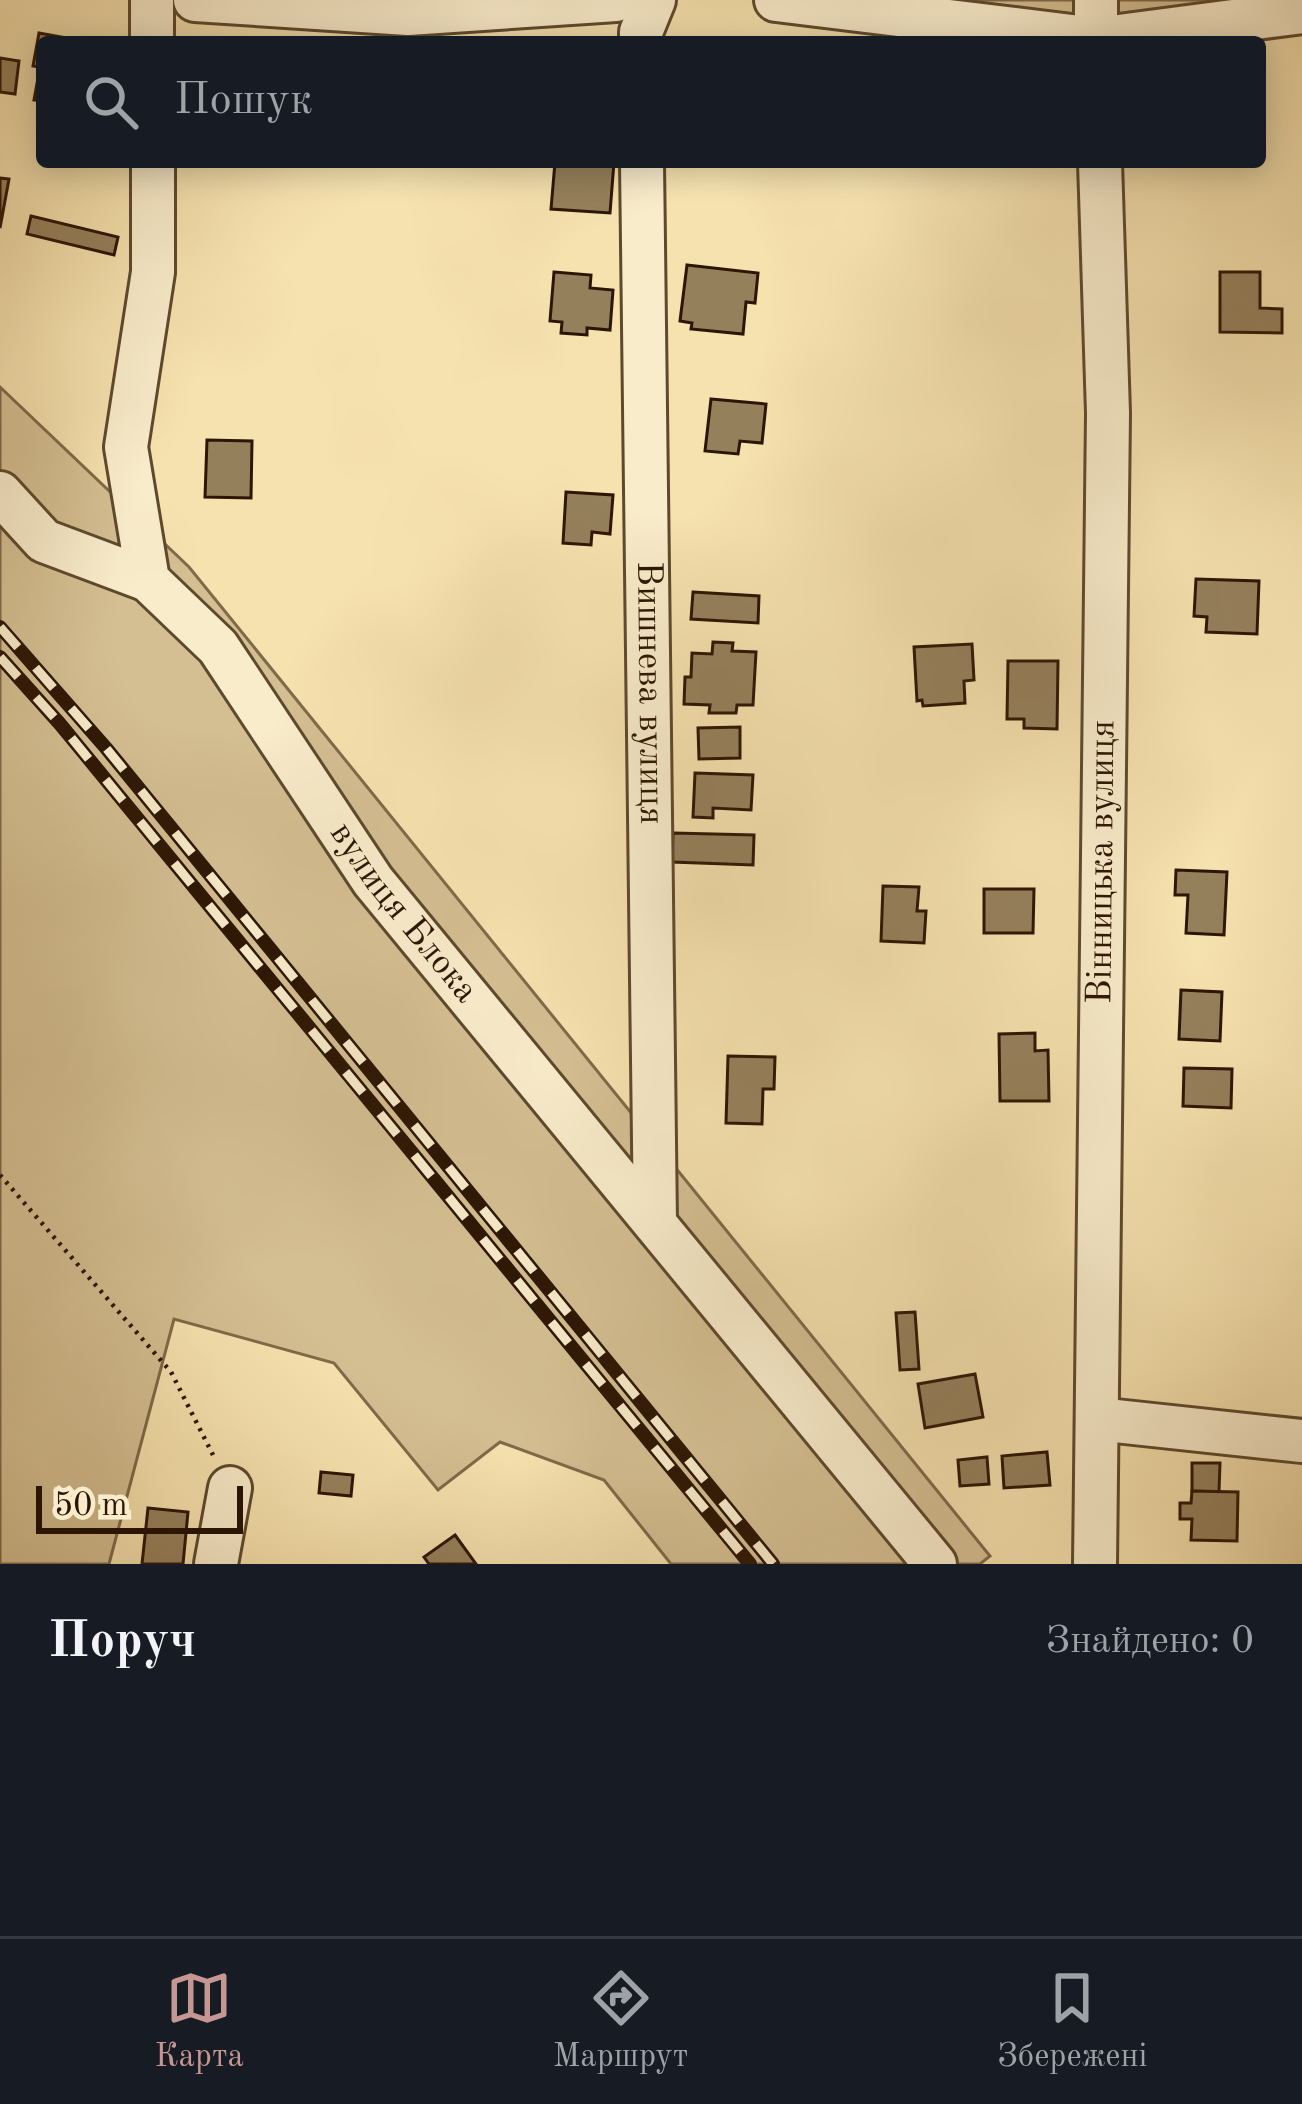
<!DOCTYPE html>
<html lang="uk">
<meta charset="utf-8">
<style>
:root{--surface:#171b24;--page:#20242c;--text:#f1f3f6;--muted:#9ea1a6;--line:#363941;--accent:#c59692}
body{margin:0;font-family:"Old Standard TT",serif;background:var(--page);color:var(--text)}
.scale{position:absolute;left:36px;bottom:30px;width:207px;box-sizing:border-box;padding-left:12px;border:6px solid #2c1603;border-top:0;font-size:33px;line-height:42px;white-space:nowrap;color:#2c1603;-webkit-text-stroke:9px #f9eccb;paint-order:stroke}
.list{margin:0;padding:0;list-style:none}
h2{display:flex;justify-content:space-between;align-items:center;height:156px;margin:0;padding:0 48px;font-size:51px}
h2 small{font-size:39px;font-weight:400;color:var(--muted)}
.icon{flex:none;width:66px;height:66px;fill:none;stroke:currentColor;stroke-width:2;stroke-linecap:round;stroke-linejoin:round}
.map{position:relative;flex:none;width:1302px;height:1564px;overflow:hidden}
.search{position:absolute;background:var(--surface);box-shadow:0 6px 30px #0003;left:36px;right:36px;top:36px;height:132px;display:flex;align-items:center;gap:30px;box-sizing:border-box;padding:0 42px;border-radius:12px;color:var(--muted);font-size:45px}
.sheet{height:372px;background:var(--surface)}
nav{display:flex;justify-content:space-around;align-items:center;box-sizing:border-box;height:168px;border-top:3px solid var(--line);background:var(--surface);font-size:33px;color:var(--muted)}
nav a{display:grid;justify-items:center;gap:6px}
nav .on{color:var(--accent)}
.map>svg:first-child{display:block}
.green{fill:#d4bf92;stroke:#806a4a;stroke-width:3}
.building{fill:#95805c;stroke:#2c1603;stroke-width:3}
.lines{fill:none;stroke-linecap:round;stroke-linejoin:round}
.minor-casing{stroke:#5e492e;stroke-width:48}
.path{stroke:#2c1603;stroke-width:4.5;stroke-dasharray:3 6;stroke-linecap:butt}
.minor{stroke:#f9eccb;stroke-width:42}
.rail-casing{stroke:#2c1603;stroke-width:14}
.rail{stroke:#f9eccb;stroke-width:9;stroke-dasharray:27;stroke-linecap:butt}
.labels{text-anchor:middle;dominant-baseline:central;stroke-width:9;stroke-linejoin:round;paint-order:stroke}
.street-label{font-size:36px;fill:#2c1603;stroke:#f9eccb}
</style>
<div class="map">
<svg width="1302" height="1564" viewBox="0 0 1302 1564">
<rect width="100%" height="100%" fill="#f6e2af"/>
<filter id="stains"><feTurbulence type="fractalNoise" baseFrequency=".00167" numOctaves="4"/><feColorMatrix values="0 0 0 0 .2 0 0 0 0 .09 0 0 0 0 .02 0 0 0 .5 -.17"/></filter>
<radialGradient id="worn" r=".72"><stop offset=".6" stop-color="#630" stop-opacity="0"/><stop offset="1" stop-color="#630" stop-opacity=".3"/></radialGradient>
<!-- green -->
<g class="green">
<path d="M776 0H1302L1096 39Z"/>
<path d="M0 387 189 567 990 1556 980 1564H671L604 1480 500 1442 438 1490 334 1363 174 1319 109 1564H0Z"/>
</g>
<!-- building -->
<g class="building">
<path d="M39 33 83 41 42 42V101L34 100 40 67 33 66Z"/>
<path d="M0 58 19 61 15 94 0 92Z"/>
<path d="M555 162H614L610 213 551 209Z"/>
<path d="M0 178 9 179 0 228Z"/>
<path d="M31 216 118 237 114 255 27 234Z"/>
<path d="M687 265 758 273 755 303 746 302 743 334 691 329 692 323 680 321Z"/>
<path d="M554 272 591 275 590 288 613 290 610 330 587 328V335L561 333 562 322 550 321Z"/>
<path d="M1220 272H1260V308L1282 309V333L1220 332Z"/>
<path d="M711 399 766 404 762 443 740 441 738 454 705 451Z"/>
<path d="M207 440 252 441 251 498 205 497Z"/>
<path d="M566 492 613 495 610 534 592 532 591 545 563 543Z"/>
<path d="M1196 579 1259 581 1257 634 1206 632 1207 617 1194 616Z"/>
<path d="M693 592 759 596 758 623 691 619Z"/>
<path d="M713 642 733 643 732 651 756 652 753 705H737L736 713H709L710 705 684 704 685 677H691L692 653 712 654Z"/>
<path d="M972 644 974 680 964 681 965 703 923 706 922 700 917 701 914 647Z"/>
<path d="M1008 661H1058L1057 729 1024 728V719H1007Z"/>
<path d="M740 727V758L699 759 698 728Z"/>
<path d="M695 773 753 775 751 810 713 808V818L693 817Z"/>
<path d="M673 833 754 835 753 865 672 862Z"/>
<path d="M1176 870 1227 872 1224 935 1186 933 1188 895H1175Z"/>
<path d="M883 886 919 887 917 911H926L924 943 881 941Z"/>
<path d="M984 889H1034L1033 933H984Z"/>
<path d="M1181 990 1222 992 1220 1041 1179 1039Z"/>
<path d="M1035 1033V1051L1048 1050 1049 1101H1000L999 1034Z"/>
<path d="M728 1056 775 1057 774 1089H763L762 1124 726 1123Z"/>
<path d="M1184 1068 1232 1069 1231 1108 1183 1106Z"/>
<path d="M915 1312 919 1369 900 1370 896 1313Z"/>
<path d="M975 1374 983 1417 925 1428 918 1384Z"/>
<path d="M1047 1452 1050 1485 1004 1488 1002 1456Z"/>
<path d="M987 1457 989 1484 960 1486 958 1460Z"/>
<path d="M1192 1463H1220L1219 1492 1192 1491Z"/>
<path d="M321 1472 353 1475 351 1496 319 1493Z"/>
<path d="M1192 1491 1238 1492 1237 1541 1191 1540 1192 1519H1180V1503H1191Z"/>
<path d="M148 1508 188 1512 183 1564H142Z"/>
<path d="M455 1535 476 1564H429L424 1557Z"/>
</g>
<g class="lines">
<defs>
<g id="minor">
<path d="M152 0V42"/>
<path d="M195 0 408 14 616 0"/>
<path d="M776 0 1096 39 1302 12"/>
<path d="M1096 0V42"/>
<path d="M641 42V32L654 0"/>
<path id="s1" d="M153 162V272L126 447 148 580 218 647 373 881 935 1564"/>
<path id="s2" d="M642 162 655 1223"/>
<path d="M0 493 44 541 148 580"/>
<path d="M1097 1419 1302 1441"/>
<path d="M216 1564 230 1488"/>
<path id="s3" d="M1095 1564 1108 413 1100 162"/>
</g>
</defs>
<!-- minor casing -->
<use href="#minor" class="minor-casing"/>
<!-- path -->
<path class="path" d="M0 1175 171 1372 213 1455"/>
<!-- minor -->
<use href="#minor" class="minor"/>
<defs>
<g id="rail">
<path d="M0 627 106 748 773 1564"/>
<path d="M0 657 60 724 750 1564"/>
</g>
</defs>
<!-- rail casing -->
<use href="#rail" class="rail-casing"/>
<!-- rail -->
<use href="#rail" class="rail"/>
</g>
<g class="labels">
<!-- street labels -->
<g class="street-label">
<text stroke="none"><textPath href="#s2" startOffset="531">Вишнева вулиця</textPath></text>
<text stroke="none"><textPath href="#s3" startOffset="702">Вінницька вулиця</textPath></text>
<text stroke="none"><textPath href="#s1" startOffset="843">вулиця Блока</textPath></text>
</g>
</g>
<rect width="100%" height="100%" filter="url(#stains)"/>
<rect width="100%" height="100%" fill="url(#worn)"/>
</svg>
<div class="scale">50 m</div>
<div class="search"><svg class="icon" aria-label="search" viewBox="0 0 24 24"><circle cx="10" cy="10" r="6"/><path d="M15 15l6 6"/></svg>Пошук</div>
</div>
<section class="sheet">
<h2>Поруч<small>Знайдено: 0</small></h2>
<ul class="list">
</ul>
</section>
<nav>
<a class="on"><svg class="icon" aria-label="map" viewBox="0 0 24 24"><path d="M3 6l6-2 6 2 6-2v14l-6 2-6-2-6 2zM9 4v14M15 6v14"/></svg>Карта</a>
<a><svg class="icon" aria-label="directions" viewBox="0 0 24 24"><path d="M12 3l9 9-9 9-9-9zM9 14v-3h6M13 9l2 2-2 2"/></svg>Маршрут</a>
<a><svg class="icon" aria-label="saved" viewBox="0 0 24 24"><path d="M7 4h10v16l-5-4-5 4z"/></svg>Збережені</a>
</nav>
